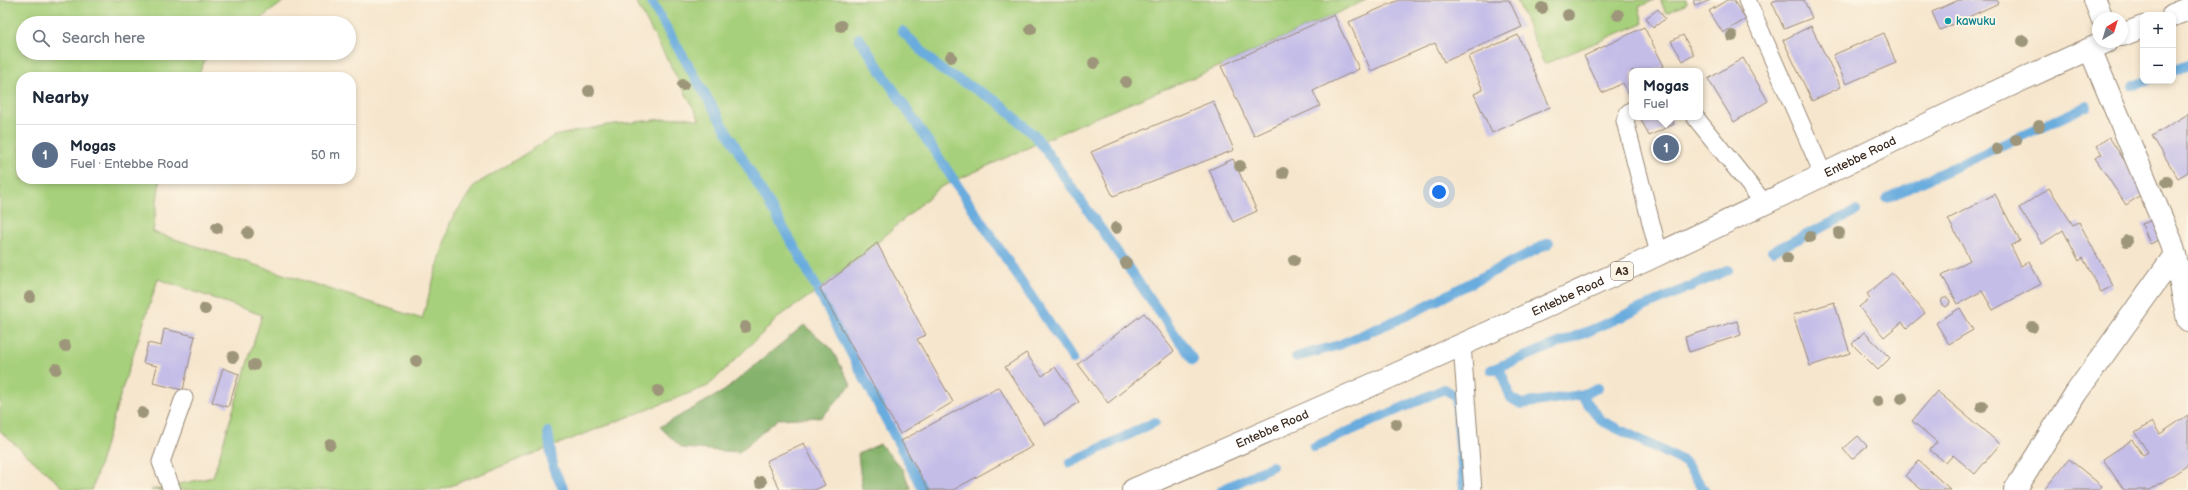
<!DOCTYPE html>
<meta charset="utf-8">
<style>
:root{--surface:#fff;--page:#f6f6f7;--text:#1f2937;--muted:#747a83;--line:#e0e1e3;--accent:#db2777}
body{margin:0;font-family:"Balsamiq Sans",sans-serif;background:var(--page);color:var(--text)}
.controls{position:absolute;right:12px;top:12px;display:grid;overflow:hidden;border-radius:8px;box-shadow:0 2px 6px #0003}
.controls button{width:36px;height:36px;display:grid;place-items:center;padding:0;border:0;border-bottom:1px solid var(--line);background:var(--surface);color:var(--text);font:20px sans-serif}
.compass{position:absolute;left:2092px;top:12px;width:36px;height:36px;border-radius:50%;background:var(--surface);box-shadow:0 2px 6px #0003;rotate:38deg}
.you{position:absolute;left:1439px;top:192px;width:14px;height:14px;margin:-10px;border:3px solid #fff;border-radius:50%;background:#1a73e8;box-shadow:0 0 0 6px #1a73e833}
.badge{display:grid;place-items:center;width:26px;height:26px;border-radius:50%;background:var(--accent);color:#fff;font-size:13px;font-weight:700}
.pin{position:absolute;translate:-50% -50%;border:2px solid #fff;box-shadow:0 1px 4px #0006}
.popup{position:absolute;left:1629px;top:68px;width:74px;height:52px;box-sizing:border-box;display:grid;place-content:center;border-radius:8px;background:var(--surface);filter:drop-shadow(0 1px 3px #0005);font-size:13px;white-space:nowrap;color:var(--muted)}
.popup b{font-size:15px;color:var(--text)}
.popup::after{content:'';position:absolute;left:50%;top:100%;margin-left:-8px;border:8px solid transparent;border-top-color:var(--surface)}
.list{margin:0;padding:0;list-style:none}
h2{display:flex;justify-content:space-between;align-items:center;height:52px;margin:0;padding:0 16px;font-size:17px}
h2 small{font-size:13px;font-weight:400;color:var(--muted)}
.list li{display:grid;grid-template-columns:26px 1fr auto;gap:12px;align-items:center;box-sizing:border-box;height:60px;padding:0 16px;border-top:1px solid var(--line)}
.list b{display:block;font-size:15px;white-space:nowrap}
.list p{margin:0;font-size:13px;white-space:nowrap;color:var(--muted)}
.list em{font-size:13px;font-style:normal;color:var(--muted)}
.icon{flex:none;width:22px;height:22px;fill:none;stroke:currentColor;stroke-width:2;stroke-linecap:round;stroke-linejoin:round}
.map{position:relative;flex:none;width:2188px;height:490px;overflow:hidden}
.search{position:absolute;background:var(--surface);box-shadow:0 2px 6px #0003;left:16px;top:16px;width:340px;height:44px;display:flex;align-items:center;gap:10px;box-sizing:border-box;padding:0 14px;border-radius:22px;color:var(--muted);font-size:15px}
.panel{position:absolute;background:var(--surface);box-shadow:0 2px 6px #0003;left:16px;top:72px;width:340px;height:112px;border-radius:16px}
.map>svg:first-child{display:block}
.green{fill:#a7d07c;stroke:#717d4d}
.forest{fill:#85b26c;stroke:#606e45}
.lines{fill:none;stroke-linecap:round;stroke-linejoin:round}
.stream{stroke:#69acde;stroke-width:10}
.building{fill:#c4bde8}
.lane-casing{stroke:#988876;stroke-width:19}
.street-casing{stroke:#988876;stroke-width:24}
.primary-casing{stroke:#988876;stroke-width:24}
.lane{stroke:#fff;stroke-width:17}
.street{stroke:#fff;stroke-width:22}
.primary{stroke:#fff;stroke-width:22}
.tree{fill:#9e967a}
.culture-dot{fill:#0f9aa8;stroke:#fcf5e5;stroke-width:1.5}
.labels{text-anchor:middle;dominant-baseline:central;stroke-width:4;stroke-linejoin:round;paint-order:stroke}
.shield{fill:#fcf5e5;stroke:#75675a;stroke-width:1}
.shield-label{font-size:11px;font-weight:bold;fill:#3b2a1e}
.culture-label{font-size:12px;fill:#0d838f;stroke:#fcf5e5;text-anchor:start}
.street-label{font-size:12px;fill:#3b2a1e;stroke:#fcf5e5}
</style>
<div class="map">
<svg width="2188" height="490" viewBox="0 0 2188 490">
<rect width="100%" height="100%" fill="#fcf5e5"/>
<filter id="ink" filterUnits="userSpaceOnUse"><feTurbulence type="fractalNoise" baseFrequency=".025" numOctaves="2"/><feDisplacementMap in="SourceGraphic" scale="8" xChannelSelector="R" yChannelSelector="G"/><feConvolveMatrix kernelMatrix="1 2 1 2 8 2 1 2 1" color-interpolation-filters="sRGB"/></filter>
<filter id="wash" filterUnits="userSpaceOnUse"><feTurbulence type="fractalNoise" baseFrequency=".012" numOctaves="4" result="noise"/><feDisplacementMap in="SourceGraphic" scale="16" xChannelSelector="R" yChannelSelector="G"/><feGaussianBlur stdDeviation="0.9" result="paint"/><feColorMatrix in="noise" values="0 0 0 0 0 0 0 0 0 0 0 0 0 0 0 0 0 1.4 0 .05"/><feComposite in="paint" operator="in"/></filter>
<g filter="url(#wash)">
<rect width="100%" height="100%" fill="#f6e6cd"/>
<!-- green -->
<g class="green">
<path d="M0 0H286L254 23H23V53H213L205 59 198 77H21V179H160L153 232 422 319 451 220 475 185 554 136 607 125 683 117 700 120 635 0H1366L1221 66 1087 121 939 188 877 243 820 289 780 316 708 386 440 490H151L213 477 262 315 158 279 123 386 92 490H66L0 431Z"/>
<path d="M1517 0H1654L1639 7 1643 23 1544 64Z"/>
<path d="M1660 0H1686L1687 4 1666 13Z"/>
</g>
<!-- forest -->
<g class="forest">
<path d="M804 325 831 348 851 385 822 417 778 419 739 452 682 448 660 427 724 391Z"/>
<path d="M880 444 903 470 911 490H862L858 454Z"/>
</g>
<g class="lines">
<!-- stream -->
<g class="stream">
<path d="M650 0 802 260 923 490"/>
<path d="M902 31 940 69 998 102 1037 138 1193 360"/>
<path d="M859 38 1073 359"/>
<path d="M2173 71 2188 65"/>
<path d="M2133 86 2147 81"/>
<path d="M1887 198 2087 106"/>
<path d="M1773 251 1856 211"/>
<path d="M1296 357 1339 345 1408 315 1549 243"/>
<path d="M1499 367 1511 398 1521 404 1581 395 1598 388"/>
<path d="M1491 370 1589 331 1728 270"/>
<path d="M1581 395 1602 421 1685 462 1704 490"/>
<path d="M548 432 553 468 564 490"/>
<path d="M1314 447 1444 389 1456 396 1464 490"/>
<path d="M1070 463 1155 422"/>
<path d="M1222 490 1272 466"/>
</g>
</g>
<g id="blocks">
<!-- building -->
<g class="building">
<path d="M1399 0H1509L1522 27 1444 62 1435 43 1371 71 1349 22Z"/>
<path d="M1693 0H1711L1695 6Z"/>
<path d="M1727 0H1733L1746 19 1723 33 1709 11Z"/>
<path d="M1777 0H1804L1812 18 1784 29 1772 2Z"/>
<path d="M1959 0H1997L1999 3 1940 30 1932 12Z"/>
<path d="M1658 9 1665 19 1653 28 1646 18Z"/>
<path d="M1334 15 1359 69 1313 91 1320 106 1254 136 1221 66Z"/>
<path d="M1811 26 1841 87 1812 101 1783 40Z"/>
<path d="M1644 27 1664 66 1653 71H1632V101L1623 83 1602 93 1584 56Z"/>
<path d="M1884 33 1896 63 1846 84 1833 55Z"/>
<path d="M1518 35 1550 107 1492 133 1474 94 1483 90 1468 57Z"/>
<path d="M1683 35 1694 55 1683 61 1671 41Z"/>
<path d="M1743 58 1768 101 1734 122 1708 79Z"/>
<path d="M1213 101 1234 150 1113 196 1091 152Z"/>
<path d="M2188 114V172L2178 178 2152 136Z"/>
<path d="M1640 117H1671L1674 124 1649 136Z"/>
<path d="M2109 137 2145 192 2126 205 2095 158 2102 154 2097 146Z"/>
<path d="M1233 159 1257 211 1233 222 1209 170Z"/>
<path d="M2049 188 2073 225 2079 222 2113 286 2101 292 2083 258 2079 261 2063 230 2042 244 2019 208Z"/>
<path d="M1995 194 2020 241 2011 246 2021 266 2029 261 2041 284 1993 310 1982 291 1958 304 1942 275 1970 260 1948 219Z"/>
<path d="M2155 219 2163 238 2150 244 2142 224Z"/>
<path d="M877 243 926 335 917 339 953 402 900 434 820 289Z"/>
<path d="M1892 273 1925 313 1907 328 1902 322 1884 337 1859 307 1870 298 1867 294Z"/>
<path d="M1947 297 1950 301 1949 305 1945 307 1941 304 1942 299Z"/>
<path d="M1834 302 1850 353 1810 366 1793 315Z"/>
<path d="M1960 308 1973 330 1949 344 1936 323Z"/>
<path d="M1144 313 1174 351 1108 403 1078 364Z"/>
<path d="M1737 321 1741 335 1689 352 1685 337Z"/>
<path d="M164 329 195 336 183 390 153 383 157 366 143 363 148 343 161 346Z"/>
<path d="M1864 332 1890 358 1878 370 1852 344Z"/>
<path d="M1026 353 1042 376 1055 367 1079 402 1045 425 1005 367Z"/>
<path d="M223 368 239 374 228 407 212 402Z"/>
<path d="M999 387 1033 446 953 490H929L901 441Z"/>
<path d="M1937 391 2000 444 1975 474 1953 455 1946 463 1930 450 1937 442 1912 421Z"/>
<path d="M2188 415V465L2150 490H2124L2103 459 2132 440 2143 455 2148 452 2135 433 2152 422 2160 434Z"/>
<path d="M1858 436 1867 446 1852 459 1843 449Z"/>
<path d="M804 443 825 485 815 490H780L766 461Z"/>
<path d="M2069 459 2102 486 2099 490H2044Z"/>
<path d="M1919 461 1951 490H1922L1905 476Z"/>
</g>
</g>
</g>
<g filter="url(#ink)">
<use href="#blocks" fill-opacity="0" stroke="#988876" stroke-width="1"/>
<g class="lines">
<defs>
<g id="lane">
<path d="M1747 0 1823 174"/>
<path d="M1632 110 1628 113 1625 121 1659 254"/>
<path d="M1695 117 1764 203"/>
<path d="M1462 345 1473 490"/>
<path d="M172 490 161 462 184 398"/>
</g>
<g id="street">
<path d="M2095 0 2102 18"/>
<path d="M2175 255 2188 320"/>
<path d="M2015 490 2076 393 2175 255 2171 241 2090 49"/>
</g>
<g id="primary">
<path d="M2173 15 2188 9"/>
<path d="M2122 35 2143 27"/>
<path id="s1" d="M1133 490C1309 413 1485 336 1659 254 1808 184 1954 108 2106 42"/>
</g>
</defs>
<!-- lane casing -->
<use href="#lane" class="lane-casing"/>
<!-- street casing -->
<use href="#street" class="street-casing"/>
<!-- primary casing -->
<use href="#primary" class="primary-casing"/>
<!-- lane -->
<use href="#lane" class="lane"/>
<!-- street -->
<use href="#street" class="street"/>
<!-- primary -->
<use href="#primary" class="primary"/>
</g>
<!-- trees -->
<g class="tree">
<circle cx="1542" cy="8" r="6"/>
<circle cx="1568" cy="15" r="6"/>
<circle cx="1618" cy="15" r="6"/>
<circle cx="841" cy="26" r="6"/>
<circle cx="1031" cy="29" r="6"/>
<circle cx="1732" cy="36" r="6"/>
<circle cx="2023" cy="41" r="6"/>
<circle cx="951" cy="57" r="6"/>
<circle cx="1094" cy="63" r="6"/>
<circle cx="1126" cy="82" r="6"/>
<circle cx="683" cy="85" r="6"/>
<circle cx="589" cy="91" r="6"/>
<circle cx="2039" cy="126" r="6"/>
<circle cx="2016" cy="140" r="6"/>
<circle cx="1997" cy="149" r="6"/>
<circle cx="1240" cy="166" r="6"/>
<circle cx="1283" cy="173" r="6"/>
<circle cx="2167" cy="182" r="6"/>
<circle cx="217" cy="228" r="6"/>
<circle cx="1116" cy="228" r="6"/>
<circle cx="248" cy="233" r="6"/>
<circle cx="1839" cy="233" r="6"/>
<circle cx="1810" cy="237" r="6"/>
<circle cx="2127" cy="241" r="6"/>
<circle cx="1787" cy="258" r="6"/>
<circle cx="1294" cy="260" r="6"/>
<circle cx="1126" cy="263" r="6"/>
<circle cx="30" cy="297" r="6"/>
<circle cx="205" cy="309" r="6"/>
<circle cx="745" cy="327" r="6"/>
<circle cx="2032" cy="327" r="6"/>
<circle cx="65" cy="346" r="6"/>
<circle cx="233" cy="357" r="6"/>
<circle cx="416" cy="361" r="6"/>
<circle cx="254" cy="365" r="6"/>
<circle cx="56" cy="369" r="6"/>
<circle cx="658" cy="391" r="6"/>
<circle cx="1902" cy="398" r="6"/>
<circle cx="1878" cy="401" r="6"/>
<circle cx="1982" cy="406" r="6"/>
<circle cx="142" cy="413" r="6"/>
<circle cx="1396" cy="424" r="6"/>
<circle cx="330" cy="444" r="6"/>
<circle cx="761" cy="482" r="6"/>
</g>
</g>
<!-- markers -->
<circle class="culture-dot" cx="1948" cy="21" r="4"/>
<g class="labels">
<!-- shield labels -->
<rect class="shield" x="1611" y="262" width="22" height="18" rx="3"/>
<g class="shield-label">
<text x="1622" y="271">A3</text>
</g>
<!-- culture labels -->
<g class="culture-label">
<text x="1956" y="21">kawuku</text>
</g>
<!-- street labels -->
<g class="street-label">
<text stroke="none"><textPath href="#s1" startOffset="800">Entebbe Road</textPath></text>
<text stroke="none"><textPath href="#s1" startOffset="476">Entebbe Road</textPath></text>
<text stroke="none"><textPath href="#s1" startOffset="152">Entebbe Road</textPath></text>
</g>
</g>
</svg>
<div class="controls">
<button>+</button>
<button>−</button>
</div>
<svg class="compass" viewBox="-18 -18 36 36"><path d="M0-13l5 13h-10z" fill="#e53935"/><path d="M0 13l5-13h-10z" fill="#747a83"/></svg>
<div class="you"></div>
<div class="pin badge" style="left:1666px;top:148px;background:#5c6f8a">1</div>
<div class="popup"><b>Mogas</b>Fuel</div>
<div class="search"><svg class="icon" aria-label="search" viewBox="0 0 24 24"><circle cx="10" cy="10" r="6"/><path d="M15 15l6 6"/></svg>Search here</div>
<section class="panel">
<h2>Nearby<small></small></h2>
<ul class="list">
<li><span class="badge" style="background:#5c6f8a">1</span><div><b>Mogas</b><p>Fuel · Entebbe Road</p></div><em>50 m</em></li>
</ul>
</section>
</div>
